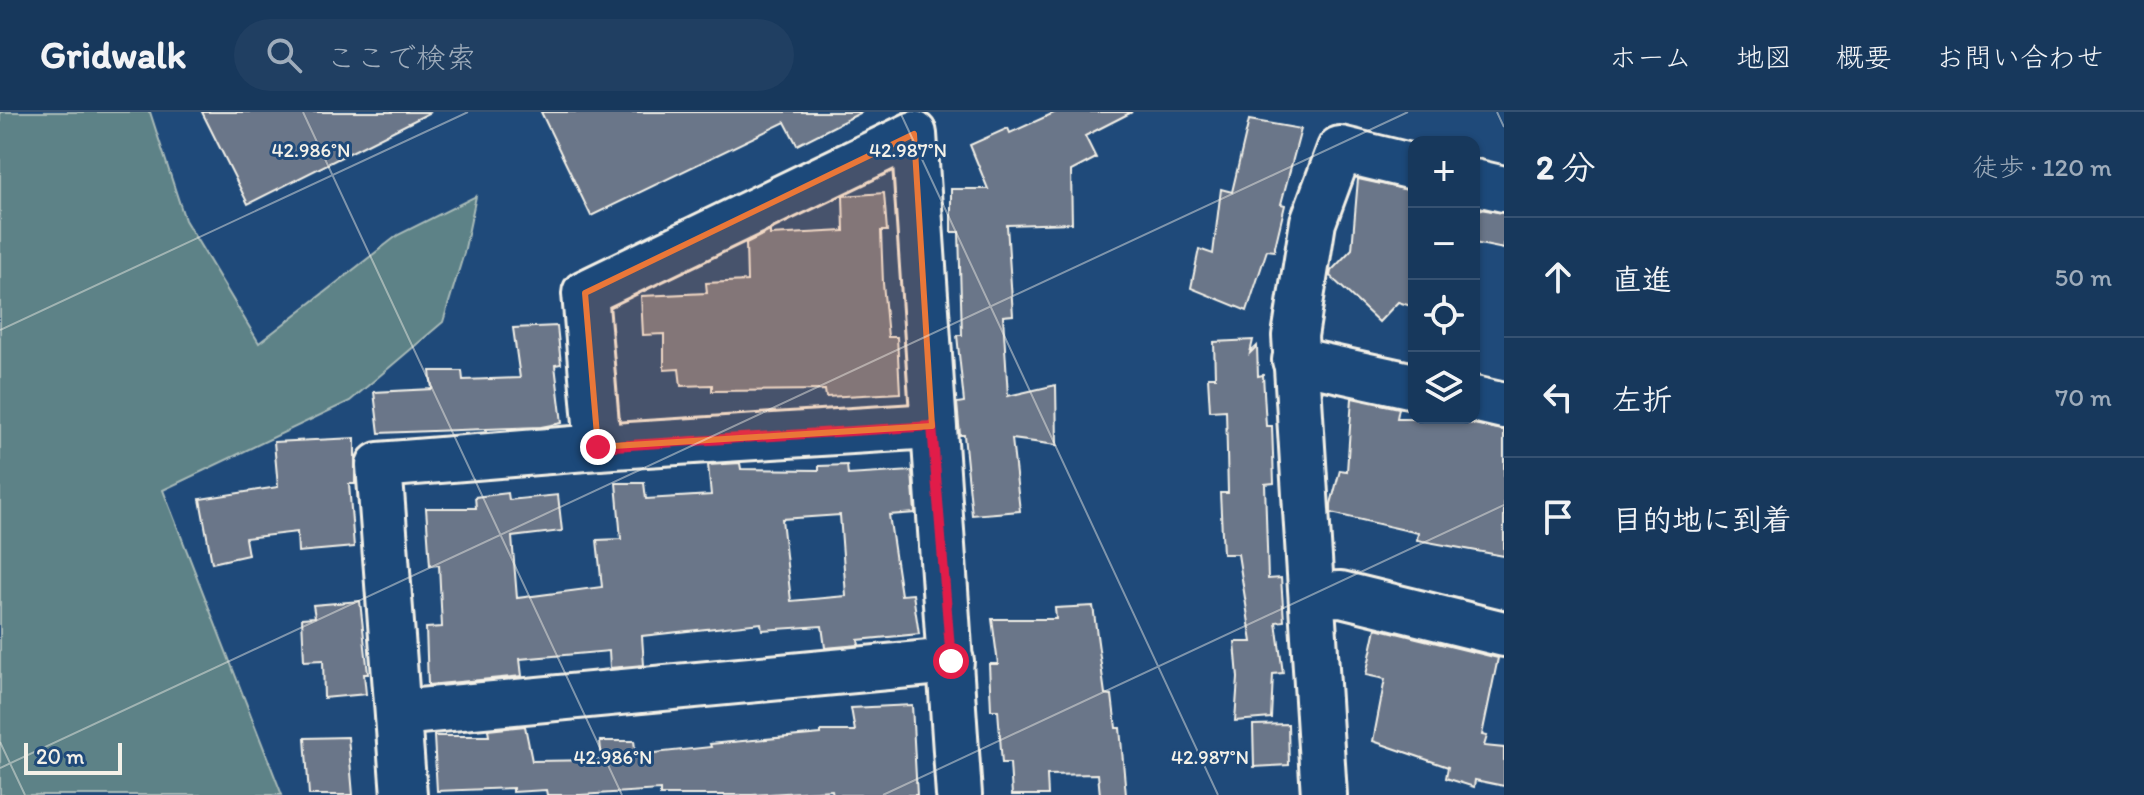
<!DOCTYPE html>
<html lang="ja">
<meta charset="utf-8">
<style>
:root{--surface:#17385c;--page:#203f62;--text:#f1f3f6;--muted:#9eacbb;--line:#365272}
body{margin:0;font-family:Itim,"Klee One",sans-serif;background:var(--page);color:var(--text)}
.controls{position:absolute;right:24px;top:24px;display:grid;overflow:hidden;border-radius:16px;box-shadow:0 2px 6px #0004}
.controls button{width:72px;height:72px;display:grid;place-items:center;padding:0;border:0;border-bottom:2px solid var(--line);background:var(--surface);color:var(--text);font:40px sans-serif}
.scale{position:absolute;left:24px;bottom:20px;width:98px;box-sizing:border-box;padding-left:8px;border:4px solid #f4f1e8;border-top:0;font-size:22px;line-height:28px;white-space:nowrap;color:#f4f1e8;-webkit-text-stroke:6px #1f4a7a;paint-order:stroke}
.stop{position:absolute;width:24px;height:24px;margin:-18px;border:6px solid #e11d48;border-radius:50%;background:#fff}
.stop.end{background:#e11d48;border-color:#fff;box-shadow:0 2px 8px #0008}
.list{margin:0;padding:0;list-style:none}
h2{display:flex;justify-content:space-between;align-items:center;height:104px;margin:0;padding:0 32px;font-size:34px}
h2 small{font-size:26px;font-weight:400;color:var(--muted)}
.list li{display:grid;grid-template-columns:52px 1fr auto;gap:24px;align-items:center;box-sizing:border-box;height:120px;padding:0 32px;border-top:2px solid var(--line)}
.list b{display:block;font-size:30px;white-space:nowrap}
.list em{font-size:26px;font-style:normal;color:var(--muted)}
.icon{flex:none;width:44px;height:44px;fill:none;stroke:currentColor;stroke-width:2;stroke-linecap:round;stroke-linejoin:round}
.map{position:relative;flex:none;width:1504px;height:683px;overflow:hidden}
header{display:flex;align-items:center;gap:48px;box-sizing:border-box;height:112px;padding:0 40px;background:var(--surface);border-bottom:2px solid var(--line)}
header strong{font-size:38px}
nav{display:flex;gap:44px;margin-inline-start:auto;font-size:28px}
.search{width:560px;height:72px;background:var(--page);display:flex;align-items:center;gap:20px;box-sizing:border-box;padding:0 28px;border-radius:44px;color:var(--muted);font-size:30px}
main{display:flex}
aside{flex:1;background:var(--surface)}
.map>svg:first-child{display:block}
.green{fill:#5d8287;stroke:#a8bab8;stroke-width:2}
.building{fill:#6b7689;stroke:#f4f1e8;stroke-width:2;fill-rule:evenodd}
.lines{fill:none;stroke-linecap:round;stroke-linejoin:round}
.minor-casing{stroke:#f4f1e8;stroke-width:50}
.minor{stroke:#1f4a7a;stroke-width:44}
.route{stroke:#e11d48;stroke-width:10}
.marked{fill:#ea7738;fill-opacity:0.2;stroke:#ea7738;stroke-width:6;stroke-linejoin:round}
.ticks{fill:none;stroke:#f4f1e8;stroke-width:2;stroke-opacity:0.45}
.ticks-label{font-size:20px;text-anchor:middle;fill:#f4f1e8;stroke:#1f4a7a;stroke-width:6;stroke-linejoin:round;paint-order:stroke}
</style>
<header>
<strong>Gridwalk</strong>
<div class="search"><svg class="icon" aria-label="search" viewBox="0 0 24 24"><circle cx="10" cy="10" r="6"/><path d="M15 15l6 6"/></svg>ここで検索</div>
<nav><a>ホーム</a><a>地図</a><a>概要</a><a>お問い合わせ</a></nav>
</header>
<main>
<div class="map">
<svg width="1504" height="683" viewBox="0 0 1504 683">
<rect width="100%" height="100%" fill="#1f4a7a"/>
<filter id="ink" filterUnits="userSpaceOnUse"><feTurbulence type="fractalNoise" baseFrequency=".0125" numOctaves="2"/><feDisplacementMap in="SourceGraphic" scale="16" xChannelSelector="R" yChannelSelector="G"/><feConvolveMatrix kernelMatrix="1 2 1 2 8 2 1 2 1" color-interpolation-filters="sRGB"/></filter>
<g filter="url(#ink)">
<!-- green -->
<path class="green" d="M0 0H150L185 108 259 231 398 123 476 84 464 141 443 210 350 289 163 378 282 683H0Z"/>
<!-- building -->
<g class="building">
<path d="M202 0H431L248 92Z"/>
<path d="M541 0H862L797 33 785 10 591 104Z"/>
<path d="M1056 0H1132L1085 24 1096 46 1071 59 1072 111 1007 113 1013 203 1003 204 1008 284 1056 273 1057 333 1012 327 1020 399 972 403 964 323H960L957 291 964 290 957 223H962L959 120H951V77H988L970 33 1008 16 1010 21Z"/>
<path d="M1249 8 1301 17 1281 92 1285 93 1274 139 1267 138 1247 199 1191 176 1199 137 1213 142 1221 77 1232 80Z"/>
<path d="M1358 67 1414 79V195L1398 190 1379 210 1330 164 1331 159 1352 137Z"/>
<path d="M884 81 887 119H881L883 171 888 225H897L900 281 826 285 825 278 712 279V273L681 274 679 257 664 258V222L643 223 641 184 707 181 706 171 747 169 746 131 770 119V123L844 119 843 84Z"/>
<path d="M1474 96 1504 101V137L1474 131Z"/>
<path d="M557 214 561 252 555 253 562 311 541 315 379 321 374 280 432 277 430 259H462L463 268 520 266 513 216Z"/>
<path d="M1253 228 1250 241 1257 234 1258 264 1263 263 1266 314H1272L1274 371 1265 372 1268 467 1281 466 1284 509 1276 510 1283 561 1273 562 1271 606 1235 609 1238 566 1235 530H1252L1238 442H1223L1220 381H1228L1226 298 1210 299 1208 265H1215L1214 230Z"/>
<path d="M1352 286 1399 296 1397 306H1458L1468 311 1504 318V444L1417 428 1418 421 1331 401V392L1340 358 1347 359Z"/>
<path d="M355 326V372H349L354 435 298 440 297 420 245 426 248 443 212 451 200 387 278 375 274 330Z"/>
<path d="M740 351 741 357 819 358V354L847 353 848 363 912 359 915 401 889 403 901 483 913 482 919 522 858 528 859 533 825 536 822 514 762 518 761 511 642 524 644 553 610 556 609 539 520 547 522 564 428 573 426 516 442 515 439 453 430 454 426 396H476L475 385 508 381 509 388 558 383 562 419 512 425 517 486 602 475 597 428 621 427 616 371H644L646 387 711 383 708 353ZM840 403 846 484 791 489 782 407Z"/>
<path d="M360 489 368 562H364L366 582 324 586 323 548 304 549 302 506 315 505 313 493Z"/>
<path d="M1093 494 1105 582 1112 583 1116 616H1120L1126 683H1100L1098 662 1047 663 1048 683H1012L1010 651H1002L998 598H991L989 552H998L992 507H1056L1055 496Z"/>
<path d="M1376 516 1498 546 1482 623 1487 624 1484 634 1504 636V674L1475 668 1474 675 1446 666 1448 655 1373 629 1385 567 1366 563Z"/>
<path d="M912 593 917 683H833L832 678 752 683H660V678L580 683H547L546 678 513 680V676L437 679 434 624H489L488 618 525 614 532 649 602 648 600 629H634L636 643 711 635 710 632 821 622V619H855L851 596Z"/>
<path d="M1288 612 1289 653 1254 655 1253 613Z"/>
<path d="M348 625 353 683H309L305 626Z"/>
</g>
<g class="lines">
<defs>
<g id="minor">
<path d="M1474 70 1504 77"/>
<path d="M1295 248 1414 274"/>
<path d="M1474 287 1504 294"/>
<path d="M598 335 932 314"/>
<path d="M1312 483 1341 482 1504 522"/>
<path d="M398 601 951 549"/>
<path d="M404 683 379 353 598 335 585 181 914 22 959 683"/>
<path d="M1324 683 1295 224 1313 110 1340 37 1414 55"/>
</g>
</defs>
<!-- minor casing -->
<use href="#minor" class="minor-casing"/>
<!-- minor -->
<use href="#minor" class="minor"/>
</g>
</g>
<g class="lines" filter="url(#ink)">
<!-- route -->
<path class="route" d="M598 335 932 314 951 549"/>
</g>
<!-- marked area -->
<path class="marked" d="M914 22 932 314 598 335 585 181Z"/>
<!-- ticks -->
<path class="ticks" d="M303 0 622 683M900 0 1218 683M1497 0 1504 15M0 218 468 0M0 630 25 683M0 656 1408 0M883 683 1504 393"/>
<g class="ticks-label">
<text x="311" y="45">42.986°N</text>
<text x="908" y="45">42.987°N</text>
<text x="613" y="652">42.986°N</text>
<text x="1210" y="652">42.987°N</text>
</g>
</svg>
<div class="controls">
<button>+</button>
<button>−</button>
<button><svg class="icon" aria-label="locate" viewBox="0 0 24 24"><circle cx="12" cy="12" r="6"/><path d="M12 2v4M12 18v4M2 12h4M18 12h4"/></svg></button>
<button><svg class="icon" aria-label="layers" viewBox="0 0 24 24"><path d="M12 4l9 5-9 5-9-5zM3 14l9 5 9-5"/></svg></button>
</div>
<div class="scale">20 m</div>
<div class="stop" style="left:951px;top:549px"></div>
<div class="stop end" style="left:598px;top:335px"></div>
</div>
<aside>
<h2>2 分<small>徒歩 · 120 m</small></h2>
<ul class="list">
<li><svg class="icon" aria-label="ahead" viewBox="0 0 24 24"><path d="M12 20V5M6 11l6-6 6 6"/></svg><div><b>直進</b></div><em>50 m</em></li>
<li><svg class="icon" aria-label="left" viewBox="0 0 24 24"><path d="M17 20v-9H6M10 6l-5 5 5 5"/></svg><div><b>左折</b></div><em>70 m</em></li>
<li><svg class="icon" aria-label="arrive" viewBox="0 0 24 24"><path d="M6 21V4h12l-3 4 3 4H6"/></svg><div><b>目的地に到着</b></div></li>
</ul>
</aside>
</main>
